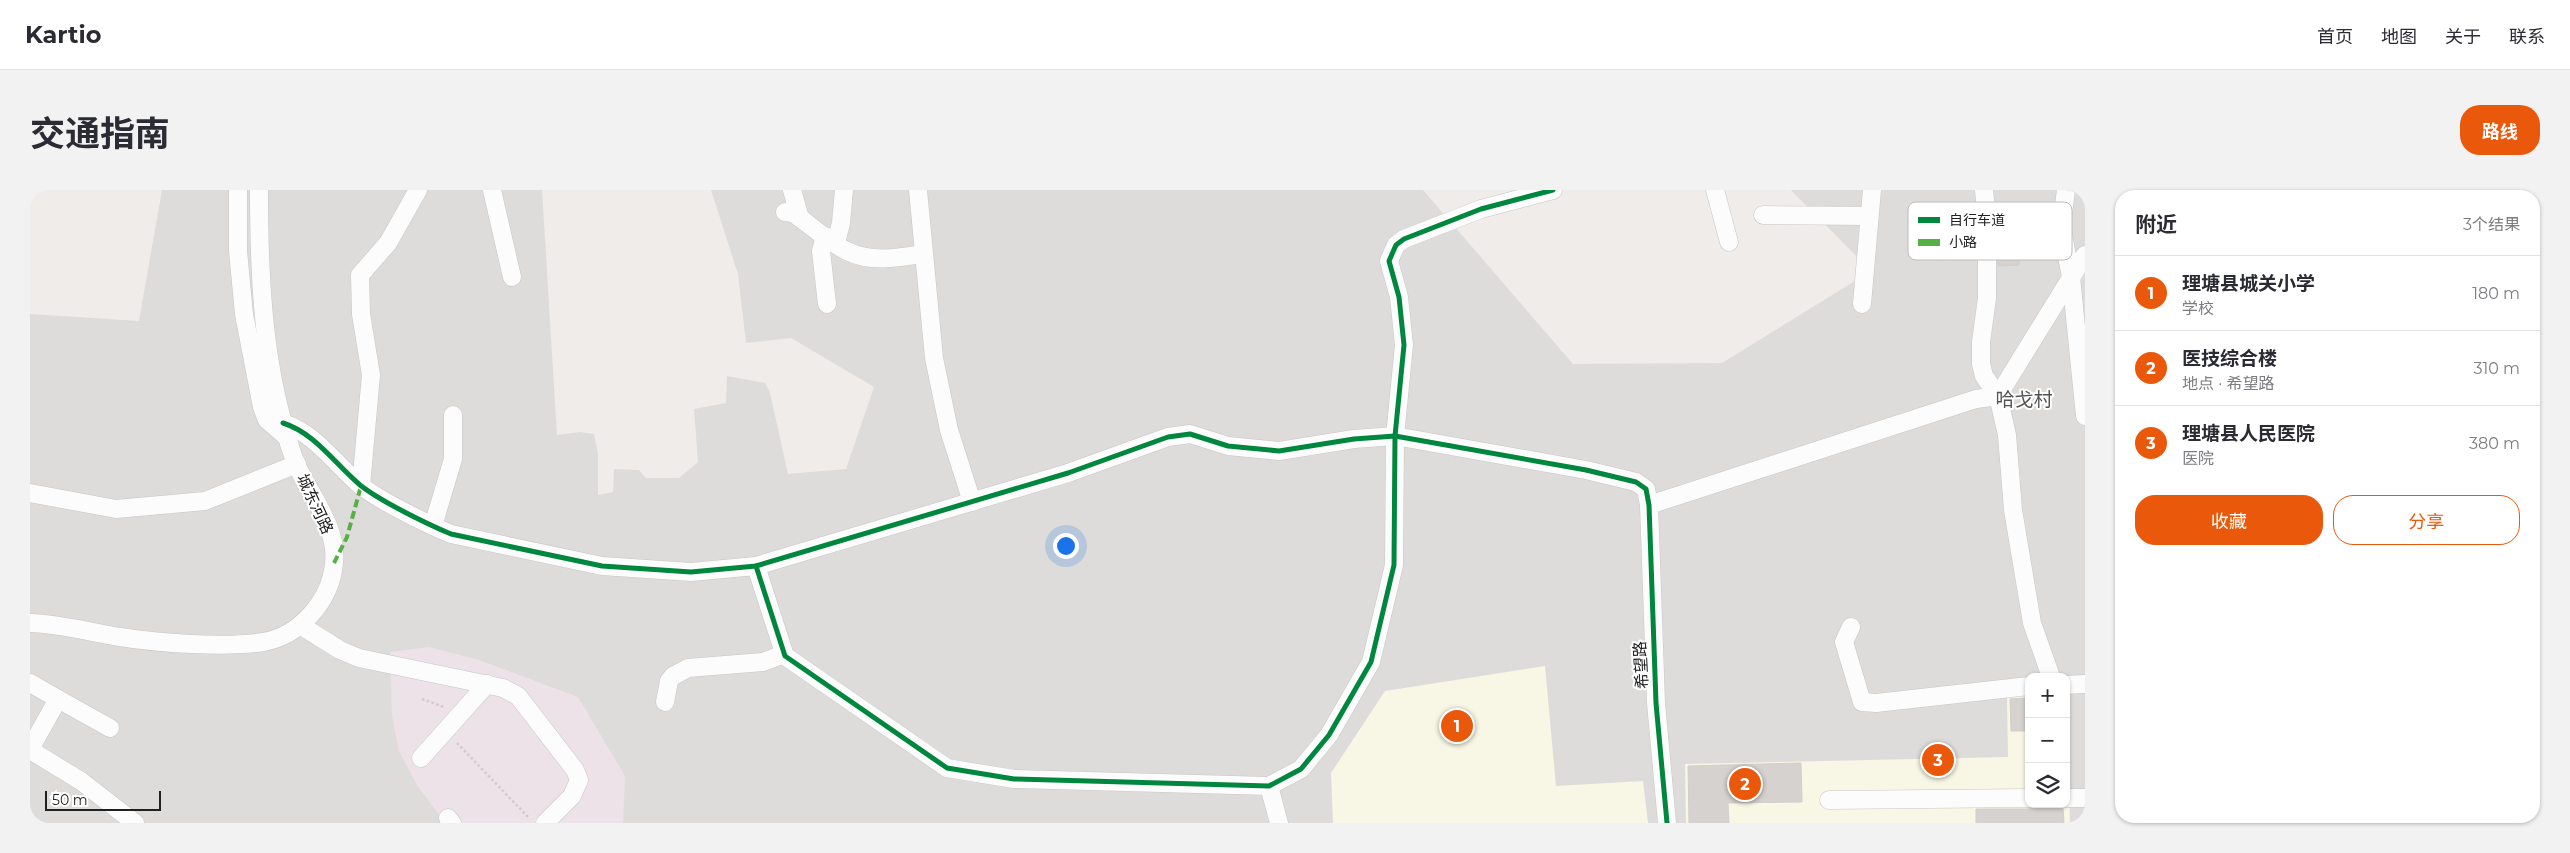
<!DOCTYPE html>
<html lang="zh">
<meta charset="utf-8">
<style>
:root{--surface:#fff;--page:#f2f2f3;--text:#2b2b33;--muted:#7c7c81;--line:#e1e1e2;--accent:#ea580c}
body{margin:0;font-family:Montserrat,"Noto Sans SC",sans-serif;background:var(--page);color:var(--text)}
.controls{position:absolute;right:15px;bottom:15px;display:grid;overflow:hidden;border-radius:10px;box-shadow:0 1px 4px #0004}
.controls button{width:45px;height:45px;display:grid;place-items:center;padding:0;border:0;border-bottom:1px solid var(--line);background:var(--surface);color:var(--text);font:25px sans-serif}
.scale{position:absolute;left:15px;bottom:12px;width:116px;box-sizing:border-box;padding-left:5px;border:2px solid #202020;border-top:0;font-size:14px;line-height:18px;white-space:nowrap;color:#202020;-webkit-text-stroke:4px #fff;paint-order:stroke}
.you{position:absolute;left:1035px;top:355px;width:18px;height:18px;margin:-12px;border:4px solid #fff;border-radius:50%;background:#1a73e8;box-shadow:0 0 0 8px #1a73e833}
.badge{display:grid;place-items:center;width:32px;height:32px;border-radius:50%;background:var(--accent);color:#fff;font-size:16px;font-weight:700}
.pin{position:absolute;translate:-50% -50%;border:2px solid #fff;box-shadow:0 1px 5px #0006}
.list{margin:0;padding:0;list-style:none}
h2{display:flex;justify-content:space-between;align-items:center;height:65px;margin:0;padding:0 20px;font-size:21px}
h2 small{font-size:16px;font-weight:400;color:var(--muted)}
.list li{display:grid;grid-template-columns:32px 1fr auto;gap:15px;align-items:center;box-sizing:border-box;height:75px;padding:0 20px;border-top:1px solid var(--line)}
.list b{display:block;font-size:19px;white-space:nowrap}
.list p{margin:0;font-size:16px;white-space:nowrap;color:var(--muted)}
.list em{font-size:16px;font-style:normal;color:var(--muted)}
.actions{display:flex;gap:10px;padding:15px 20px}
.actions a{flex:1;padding:11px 0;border:1px solid var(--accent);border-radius:20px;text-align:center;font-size:18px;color:var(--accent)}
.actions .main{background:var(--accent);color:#fff}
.icon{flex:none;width:28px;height:28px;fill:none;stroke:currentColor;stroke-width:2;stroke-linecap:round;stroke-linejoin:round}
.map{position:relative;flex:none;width:2055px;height:633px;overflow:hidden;border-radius:20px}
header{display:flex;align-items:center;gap:30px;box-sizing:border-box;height:70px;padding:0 25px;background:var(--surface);border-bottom:1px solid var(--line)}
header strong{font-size:24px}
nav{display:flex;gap:28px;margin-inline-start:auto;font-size:18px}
.intro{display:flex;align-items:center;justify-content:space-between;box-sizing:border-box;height:120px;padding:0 30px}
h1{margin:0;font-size:35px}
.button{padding:12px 22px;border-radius:20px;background:var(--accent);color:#fff;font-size:18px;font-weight:700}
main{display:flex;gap:30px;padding:0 30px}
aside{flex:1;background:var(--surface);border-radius:20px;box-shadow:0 1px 4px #0004}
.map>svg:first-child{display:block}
.residential{fill:#dedcda;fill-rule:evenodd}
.industrial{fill:#ece2e8}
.education{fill:#f8f6e5}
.building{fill:#d5d2d0;stroke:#d2ceca}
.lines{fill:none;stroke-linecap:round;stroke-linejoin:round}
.minor-casing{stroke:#c7c6c5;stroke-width:19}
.path{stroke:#d8c9c8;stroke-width:2.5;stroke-dasharray:2.5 2.5;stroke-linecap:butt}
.minor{stroke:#fdfcfc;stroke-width:18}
.quiet{stroke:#55b145;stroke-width:4;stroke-dasharray:8 4;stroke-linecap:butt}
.cycleway-casing{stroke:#fff;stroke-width:8}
.cycleway{stroke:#00873e;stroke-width:5}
.labels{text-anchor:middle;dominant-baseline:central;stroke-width:4;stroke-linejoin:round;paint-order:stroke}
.street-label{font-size:16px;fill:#202020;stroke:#fff}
.quarter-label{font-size:19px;fill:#535353;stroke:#fff}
.key{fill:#fff;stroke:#bcbcbc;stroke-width:1}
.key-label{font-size:14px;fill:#202020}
</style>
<header>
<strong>Kartio</strong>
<nav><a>首页</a><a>地图</a><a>关于</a><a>联系</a></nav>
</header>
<div class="intro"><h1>交通指南</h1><a class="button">路线</a></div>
<main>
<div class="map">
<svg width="2055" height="633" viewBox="0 0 2055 633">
<rect width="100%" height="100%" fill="#efece9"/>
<!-- residential -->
<path class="residential" d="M132 0H512L527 245 550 242 564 244 568 264V305L583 302 584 279 609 280 616 288H649L668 272 664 219 696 213 697 186 735 193 740 203 758 284 816 279 844 197 761 148 716 153 708 84 681 0H1393L1543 174 1692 173 1841 81 1761 0H2055V633H0V124L109 131ZM1999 487H2036V614H1999Z"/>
<!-- industrial -->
<path class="industrial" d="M399 457 449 470 548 507 595 586 593 633H415L387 595 369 561 362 526 360 462Z"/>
<!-- education -->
<g class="education">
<path d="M1515 476 1526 596 1613 591 1618 633H1303L1301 583 1355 501Z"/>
<path d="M2037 505 2040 633H1656L1655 574 1978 567 1977 506H1999V614H2036Z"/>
</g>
<!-- building -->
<g class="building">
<path d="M2003 14V33H1988L1989 75 1968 76 1966 15Z"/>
<path d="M1999 508V541H1981L1980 509Z"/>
<path d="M1771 573 1772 612 1698 613 1699 633H1659L1658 576Z"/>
<path d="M2006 615H2028L2033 618 2034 633H1946V619H1999Z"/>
</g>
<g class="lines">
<defs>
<g id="minor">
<path d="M208 0V61L214 124 232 217 237 230 258 248"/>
<path d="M462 0 482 87"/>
<path d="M762 0 770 28"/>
<path d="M888 0 904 168 919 240 942 312"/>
<path d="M1685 0 1699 52"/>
<path d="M1954 0 1957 32V108L1951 152V174L1954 186 1968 206 1977 245 1983 320 2002 433 2021 487"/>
<path d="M2036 0 2032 31 2033 45 2041 87 2055 226"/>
<path d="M755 22 763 23C781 35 798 52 817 61 841 73 868 68 893 64"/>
<path d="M1733 25 1839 26"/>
<path d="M795 46 791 61 797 114"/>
<path d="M806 53 811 33 814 0"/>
<path d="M1832 114 1842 0"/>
<path d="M253 233C285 243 305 274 330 295 350 311 397 334 421 344L572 376 661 382 726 376 1038 283 1138 247 1160 244 1198 256 1249 261 1324 249 1365 246 1556 280 1606 292 1616 299 1619 315 1626 513 1637 633"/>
<path d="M331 296 341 185 331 124 330 85 358 53 388 0"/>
<path d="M0 303 86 319 175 311 267 274"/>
<path d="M1619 315 1946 209 1968 206 2055 65"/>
<path d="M403 336 423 269V225"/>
<path d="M726 376 755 466 917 578 984 589 1239 596 1271 579 1299 545 1341 472 1364 375 1365 246 1374 155 1369 107 1359 71 1366 55 1374 49 1451 19 1523 0"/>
<path d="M0 433C31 434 59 442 90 447 127 453 196 458 233 452 270 446 301 410 304 373 308 338 281 306 267 276 261 262 257 247 253 233 232 158 229 77 229 0"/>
<path d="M270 435 310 460 329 468 473 498 488 506 545 580 549 590 542 606 515 633"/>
<path d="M1821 437 1814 452 1832 512 1846 513 1999 496"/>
<path d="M0 493 28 509 0 559"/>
<path d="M2036 495 2055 494"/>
<path d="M28 509 80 538"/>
<path d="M635 512 639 491 643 486 658 478 733 472 754 464"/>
<path d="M0 560 51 591 105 633"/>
<path d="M391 568 457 494"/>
<path d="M1239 596 1249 633"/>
<path d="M2036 608H2055"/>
<path d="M1799 610 1999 608"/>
<path d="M418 628 422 633"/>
</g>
</defs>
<!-- minor casing -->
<use href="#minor" class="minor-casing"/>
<!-- path -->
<g class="path">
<path d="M392 509 414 517"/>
<path d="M427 553 499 628"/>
</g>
<!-- minor -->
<use href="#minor" class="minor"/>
<!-- quiet -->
<path class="quiet" d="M304 373 317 347 331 296"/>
<defs>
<g id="cycleway">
<path d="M253 233C285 243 305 274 330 295 350 311 397 334 421 344L572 376 661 382 726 376 1038 283 1138 247 1160 244 1198 256 1249 261 1324 249 1365 246 1556 280 1606 292 1616 299 1619 315 1626 513 1637 633"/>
<path d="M726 376 755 466 917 578 984 589 1239 596 1271 579 1299 545 1341 472 1364 375 1365 246 1374 155 1369 107 1359 71 1366 55 1374 49 1451 19 1523 0"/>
</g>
</defs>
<!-- cycleway casing -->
<use href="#cycleway" class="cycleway-casing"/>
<!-- cycleway -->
<use href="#cycleway" class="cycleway"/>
</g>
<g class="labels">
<!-- street labels -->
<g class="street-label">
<text transform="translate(285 314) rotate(65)">城东河路</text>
<text transform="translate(1611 475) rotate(-93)">希望路</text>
</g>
<!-- quarter labels -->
<g class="quarter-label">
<text x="1994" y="209">哈戈村</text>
</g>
</g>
<!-- legend -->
<rect x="1878" y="12" width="164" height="58" rx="8" class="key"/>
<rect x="1888" y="27" width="22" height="6" fill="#00873e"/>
<rect x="1888" y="49" width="22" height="7" fill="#55b145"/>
<g class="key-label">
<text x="1919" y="35">自行车道</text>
<text x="1919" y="57">小路</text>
</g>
</svg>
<div class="controls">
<button>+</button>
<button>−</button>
<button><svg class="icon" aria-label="layers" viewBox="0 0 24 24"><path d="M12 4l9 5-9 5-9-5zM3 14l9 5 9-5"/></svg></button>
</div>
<div class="scale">50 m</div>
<div class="you"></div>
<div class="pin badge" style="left:1427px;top:536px">1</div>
<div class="pin badge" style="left:1715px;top:594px">2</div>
<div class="pin badge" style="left:1908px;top:570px">3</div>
</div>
<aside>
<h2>附近<small>3个结果</small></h2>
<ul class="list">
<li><span class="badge">1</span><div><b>理塘县城关小学</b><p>学校</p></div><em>180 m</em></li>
<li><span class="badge">2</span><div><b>医技综合楼</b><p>地点 · 希望路</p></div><em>310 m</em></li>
<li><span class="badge">3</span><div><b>理塘县人民医院</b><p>医院</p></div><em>380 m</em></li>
</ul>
<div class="actions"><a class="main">收藏</a><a>分享</a></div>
</aside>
</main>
